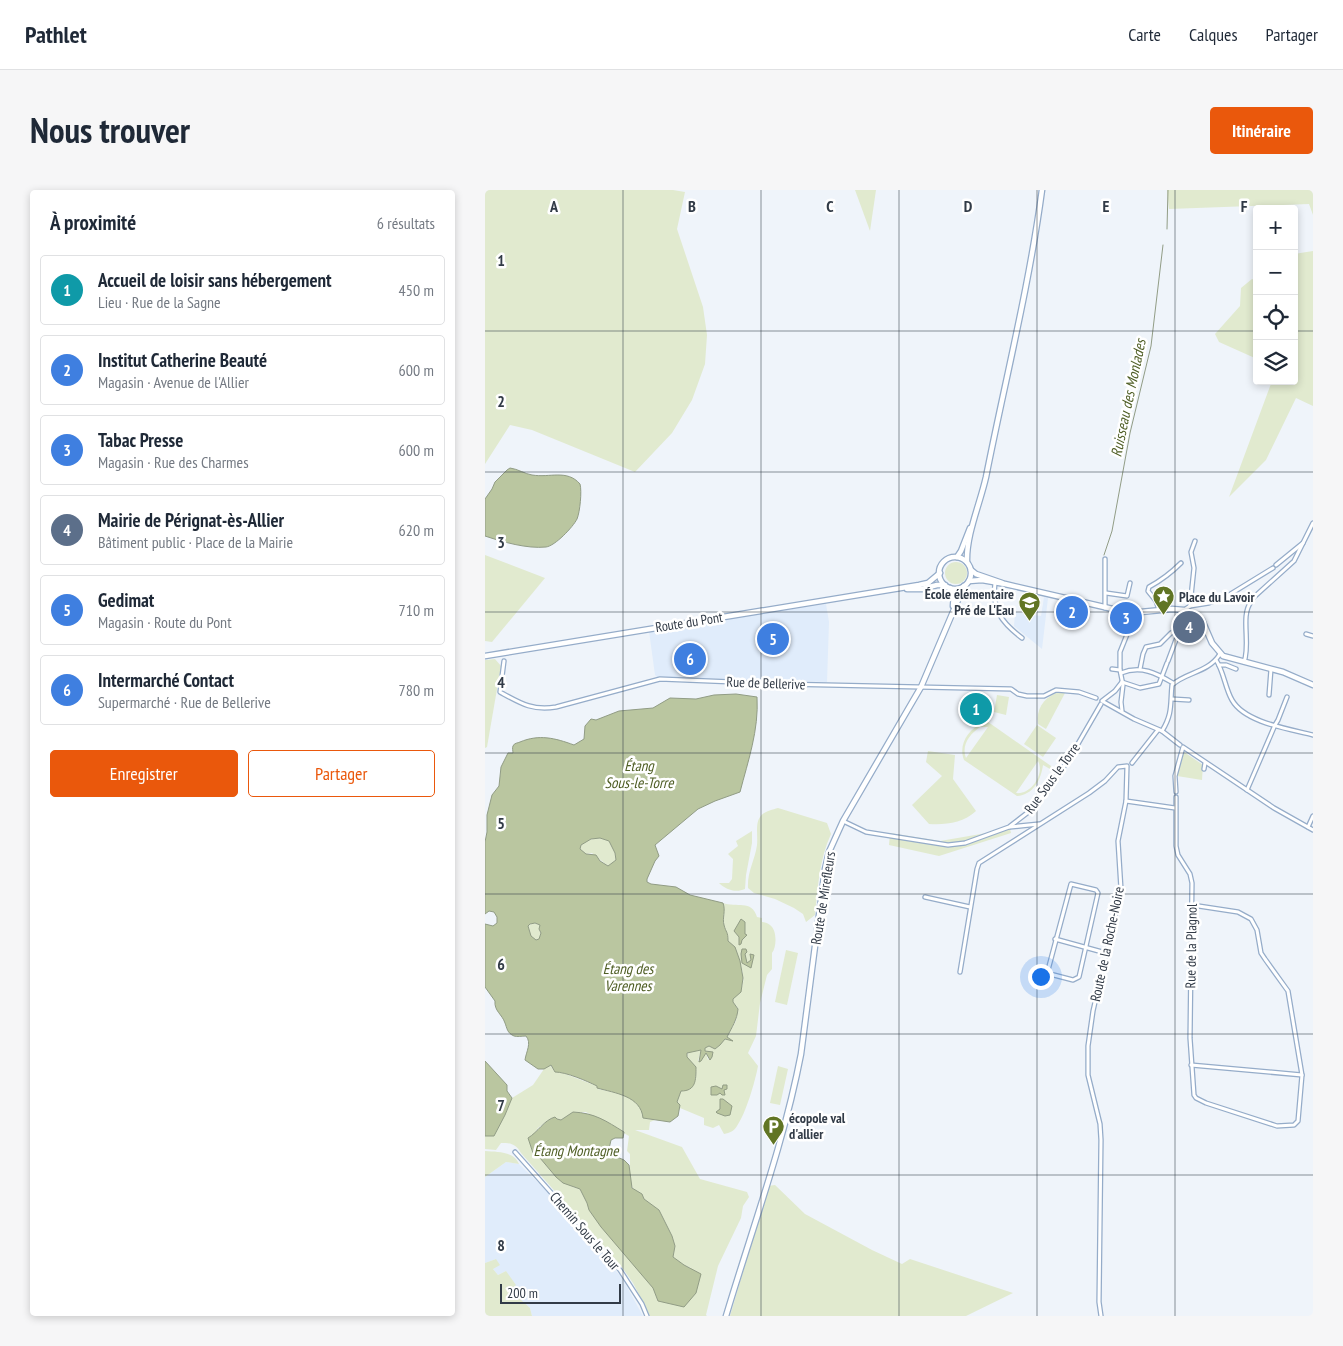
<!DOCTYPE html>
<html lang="fr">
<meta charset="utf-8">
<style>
:root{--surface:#fff;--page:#f6f6f7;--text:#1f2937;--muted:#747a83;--line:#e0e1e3;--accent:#ea580c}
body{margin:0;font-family:"PT Sans Narrow",sans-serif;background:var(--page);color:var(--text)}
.controls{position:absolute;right:15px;top:15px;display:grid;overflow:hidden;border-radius:5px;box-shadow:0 2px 8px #0003}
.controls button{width:45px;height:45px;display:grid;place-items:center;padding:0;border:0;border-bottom:1px solid var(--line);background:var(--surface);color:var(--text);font:25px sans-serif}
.scale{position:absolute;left:15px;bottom:12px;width:121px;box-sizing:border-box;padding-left:5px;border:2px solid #323b47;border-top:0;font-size:14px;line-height:18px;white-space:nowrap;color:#323b47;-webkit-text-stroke:4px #fff;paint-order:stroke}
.you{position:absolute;left:555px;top:786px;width:18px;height:18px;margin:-12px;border:4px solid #fff;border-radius:50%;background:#1a73e8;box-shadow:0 0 0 8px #1a73e833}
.badge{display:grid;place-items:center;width:32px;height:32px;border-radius:50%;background:var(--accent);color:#fff;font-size:16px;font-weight:700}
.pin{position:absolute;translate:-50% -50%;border:2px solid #fff;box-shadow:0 1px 5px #0006}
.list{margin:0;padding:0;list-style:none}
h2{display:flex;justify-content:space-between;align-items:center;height:65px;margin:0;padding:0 20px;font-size:21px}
h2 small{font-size:16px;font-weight:400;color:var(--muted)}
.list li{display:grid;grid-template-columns:32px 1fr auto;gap:15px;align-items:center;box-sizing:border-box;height:70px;margin:0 10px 10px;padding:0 10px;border:1px solid var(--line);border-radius:5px}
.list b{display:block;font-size:19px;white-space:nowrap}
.list p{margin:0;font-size:16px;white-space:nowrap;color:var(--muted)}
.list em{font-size:16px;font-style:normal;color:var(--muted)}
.actions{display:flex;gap:10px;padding:15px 20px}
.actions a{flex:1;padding:11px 0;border:1px solid var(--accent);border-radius:5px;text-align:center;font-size:18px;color:var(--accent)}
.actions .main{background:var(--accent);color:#fff}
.icon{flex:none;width:28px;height:28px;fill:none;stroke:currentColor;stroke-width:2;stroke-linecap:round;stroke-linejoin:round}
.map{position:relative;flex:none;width:828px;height:1126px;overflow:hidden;border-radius:5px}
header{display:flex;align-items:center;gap:30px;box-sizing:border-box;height:70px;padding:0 25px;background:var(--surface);border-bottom:1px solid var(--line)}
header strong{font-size:24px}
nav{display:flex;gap:28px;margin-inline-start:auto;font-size:18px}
.intro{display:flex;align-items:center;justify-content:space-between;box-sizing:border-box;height:120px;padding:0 30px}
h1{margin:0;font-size:35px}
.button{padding:12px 22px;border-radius:5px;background:var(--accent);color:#fff;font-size:18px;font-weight:700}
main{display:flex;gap:30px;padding:0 30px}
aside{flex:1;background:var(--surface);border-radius:5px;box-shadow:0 2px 8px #0003}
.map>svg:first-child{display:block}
.built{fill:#e0ecfb}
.green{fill:#e1eacf;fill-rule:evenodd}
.water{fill:#bac6a0;stroke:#919c85;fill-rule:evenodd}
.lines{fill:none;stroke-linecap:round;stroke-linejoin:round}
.stream{stroke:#919c85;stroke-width:1}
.street-casing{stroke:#95acc9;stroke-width:5.5}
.secondary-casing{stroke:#95acc9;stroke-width:7}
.street{stroke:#fff;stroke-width:3}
.secondary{stroke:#fff;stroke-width:4.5}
.grid{fill:none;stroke:#323b47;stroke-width:1;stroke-opacity:0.55}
.labels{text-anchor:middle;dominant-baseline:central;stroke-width:5;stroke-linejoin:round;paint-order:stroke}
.poi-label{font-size:14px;font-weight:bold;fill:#323b47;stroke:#fff;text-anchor:start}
.street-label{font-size:14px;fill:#323b47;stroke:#fff}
.water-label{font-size:15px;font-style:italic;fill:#4f5e25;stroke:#fff}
.grid-label{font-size:16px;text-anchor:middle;font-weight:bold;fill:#323b47;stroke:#fff;stroke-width:5;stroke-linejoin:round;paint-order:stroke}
</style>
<header>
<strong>Pathlet</strong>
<nav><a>Carte</a><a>Calques</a><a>Partager</a></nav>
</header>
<div class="intro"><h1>Nous trouver</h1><a class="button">Itinéraire</a></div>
<main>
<aside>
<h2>À proximité<small>6 résultats</small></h2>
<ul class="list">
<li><span class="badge" style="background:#0f9aa8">1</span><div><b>Accueil de loisir sans hébergement</b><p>Lieu · Rue de la Sagne</p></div><em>450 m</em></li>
<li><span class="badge" style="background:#3f7fe0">2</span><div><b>Institut Catherine Beauté</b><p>Magasin · Avenue de l'Allier</p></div><em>600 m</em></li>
<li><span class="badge" style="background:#3f7fe0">3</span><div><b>Tabac Presse</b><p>Magasin · Rue des Charmes</p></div><em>600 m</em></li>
<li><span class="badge" style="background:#5c6f8a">4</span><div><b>Mairie de Pérignat-ès-Allier</b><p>Bâtiment public · Place de la Mairie</p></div><em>620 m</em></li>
<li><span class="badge" style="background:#3f7fe0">5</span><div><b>Gedimat</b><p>Magasin · Route du Pont</p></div><em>710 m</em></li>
<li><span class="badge" style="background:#3f7fe0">6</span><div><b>Intermarché Contact</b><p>Supermarché · Rue de Bellerive</p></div><em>780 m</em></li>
</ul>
<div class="actions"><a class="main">Enregistrer</a><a>Partager</a></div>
</aside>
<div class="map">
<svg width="828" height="1126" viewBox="0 0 828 1126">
<rect width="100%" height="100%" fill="#eff4fa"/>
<!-- built -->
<g class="built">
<path d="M559 407 563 408 557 459 529 436 530 422 556 426Z"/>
<path d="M341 414 344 432 342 492 172 487 170 485 164 441Z"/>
<path d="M21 972 34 974 70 1009 137 1088 158 1126H47L45 1118 24 1100 21 1081 13 1085 8 1079 11 1069 0 1073V987Z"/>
</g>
<!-- green -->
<g class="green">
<path d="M0 0H188L200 2 192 39 218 117 222 145 220 174 207 210 187 243 150 282 47 240 25 235 0 274Z"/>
<path d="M370 0H391L385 41Z"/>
<path d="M682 0H828V25L824 14 684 19Z"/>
<path d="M828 61V216L811 208 781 270 744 307 787 191H809V64Z"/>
<path d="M767 89 772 91V169L734 152 730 144 755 116 756 98Z"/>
<path d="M0 365 60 388 7 452 0 451Z"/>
<circle cx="471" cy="383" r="11"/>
<path d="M10 469 16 476 2 557 0 558V470Z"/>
<path d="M571 503H580L561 539 553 534C551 519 558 509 571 503Z"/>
<path d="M512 505 524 507 521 525 509 522Z"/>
<path d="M496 527 566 576 565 579 558 575C556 590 548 605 532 606L479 570C473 555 483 539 498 533L494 530ZM495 537H503L481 568C476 555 485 544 495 537ZM553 571C560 584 546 605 531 603Z"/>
<path d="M552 535 571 548 558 567 539 554Z"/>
<path d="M443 561 470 565 468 589 491 621C478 633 461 635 444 634L427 615 457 586 441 572Z"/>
<path d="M699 562 718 575 717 590 692 586 697 563Z"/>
<path d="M293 618 342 633 346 644C334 670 333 697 330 725L321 732 318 724 309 718 290 709 269 703 263 698C262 682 270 670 272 655 273 646 270 634 275 627 279 621 287 620 293 618Z"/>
<path d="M525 639 526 643 454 666 404 655 405 643 455 651Z"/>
<path d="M267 641V653L261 685 260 699C251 703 241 700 234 693H244L247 689 248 669 243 664 253 656 251 651Z"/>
<path d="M115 648 124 651 130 663 131 670 123 676 107 663 101 664 96 661 95 657C99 650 107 649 115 648Z"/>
<path d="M238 713C251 718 267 709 272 727L277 728V732C279 732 283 733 285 735 292 740 292 756 287 763V779L282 785 275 813 271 846 263 863 273 876C270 892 261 923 252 936 249 941 245 943 239 944L234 935 228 938 219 935V928L195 918V915L192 912 196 901 211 889V880L202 867 203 862 216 860 213 871H216L219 865 221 863 223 870 228 863 220 861 219 858 224 856 230 859 235 855 239 850H247L242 847 251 831 253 818 248 812V809C252 804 257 799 258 793 260 786 253 762 249 756 248 755 243 752 243 751 236 739 241 725 238 713Z"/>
<path d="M48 733 55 735 54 740 56 743 54 749 50 750 46 746 43 736Z"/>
<path d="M301 760 313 763 302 815 290 812Z"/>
<path d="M65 875 70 882H75L112 896 113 899C131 903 156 906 158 928L170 930 165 932 164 940H150L197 957 215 989 262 1002 264 1007 258 1016 256 1028 233 1076 221 1125 222 1126H165L148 1093 136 1076 36 963C31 954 26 953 16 953L11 960 0 959V946L9 945 20 925 27 908 48 895 59 879ZM88 922H101L144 946 142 961 145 964V993L150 1001 157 1004 159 1009 174 1020 187 1046 190 1056 188 1067 199 1075 206 1078 173 1111 168 1098 104 1020 102 1013 95 999 88 997 71 987 55 968 48 963 43 948 49 944 53 938 66 928 76 930Z"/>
<path d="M293 876 303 879 295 915 285 913Z"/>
<path d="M0 961C12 962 29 961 34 974L21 972 0 987Z"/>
<path d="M290 995 320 1024 387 1060 417 1074 425 1069 528 1103 481 1126H245L283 996Z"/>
<path d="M11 1069 15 1075 8 1079 13 1085 21 1081 31 1095 25 1100 45 1118 47 1126H0V1073Z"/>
</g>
<!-- water -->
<g class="water">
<path d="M25 278C33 279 40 284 47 285 65 288 82 279 95 294 97 301 95 322 92 329 88 337 70 356 61 357 42 359 18 352 0 346V309L7 299 10 292 22 280Z"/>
<path d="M251 504 272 507C274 540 263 571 255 602L230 611 213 619 170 655 174 666 170 671 162 689V692L166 694 191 697 205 705 238 713C241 721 237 728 239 735 241 743 243 741 243 751L250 757 255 771 258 788 256 802 248 809V812L253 819C252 830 247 837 242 847L248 851 240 849 235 855 230 859 224 856 220 858V861L228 862 227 867 225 870 221 863 216 871 214 872 216 860 202 863V867L211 877C211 890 211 901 196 901L192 912 195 915 193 926 185 932 158 928C156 906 130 903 112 898V896C102 891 81 882 70 882L66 875 59 879H53L40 870C41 862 47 853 41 846 37 846 32 847 29 846 22 843 22 838 20 833 17 824 9 821 10 811L0 797V734L8 736 12 733V727L9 722 4 721 0 724V652L2 642V625L7 605 14 596 16 577 23 563H28C28 561 27 558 28 556 29 553 33 553 35 552 54 544 70 548 89 555L99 549 100 536 106 529 111 530 134 521 168 518 185 508 211 509 229 505ZM115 648 124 651 130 663 131 670 123 676 115 671 111 665 101 664 95 659 96 655 106 649ZM50 733 55 735 54 739 56 743 54 749 51 750 46 746 43 736 45 734Z"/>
<path d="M256 729 260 732V744L262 745 257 750 256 754 254 755V747L249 741Z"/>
<path d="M257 759H261L262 762 260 764 262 773 266 770 265 764 269 765 266 778 257 773 256 764Z"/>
<path d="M0 871 22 895V901L27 908 20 925 9 946H0Z"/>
<path d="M238 895H242V899L239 900 240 905H237L235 903 232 905H226V897L231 896 237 899Z"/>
<path d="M235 909H238L247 916 245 925 240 926 232 923 231 922 235 919Z"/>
<path d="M88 922C110 923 121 931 139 942L138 948H130L126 950 124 959 125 964 139 970 144 975 147 998 157 1004 159 1009 174 1020 187 1046 190 1056 188 1067 199 1075 216 1084 211 1103 199 1117 173 1111 168 1098 116 1037 104 1020 102 1013 95 999 78 993 71 987 55 968 48 963 43 948C53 942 59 930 70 927L72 929 76 930Z"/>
</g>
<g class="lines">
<!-- stream -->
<g class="stream">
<path d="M682 39 683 0"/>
<path d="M619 365 627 341 645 243 666 156 678 55"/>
</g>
<defs>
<g id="street">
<path d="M791 375 818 353 828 333"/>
<path d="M510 393C507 420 516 432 537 448"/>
<path d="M621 403 642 406 645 393"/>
<path d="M768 408 809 371 818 353"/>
<path d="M705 416 724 413 739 408 788 378"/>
<path d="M620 418V369"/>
<path d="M674 420 671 411 663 401 664 397C675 391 687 382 696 373"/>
<path d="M821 444 828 446"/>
<path d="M731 470C739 482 740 498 747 510 760 533 805 539 828 545"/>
<path d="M19 471 15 502C35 513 47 521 71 517L175 489 297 494 526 499 533 504 542 506H559L571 500 594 502 611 508"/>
<path d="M683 471 692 447 690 440 699 420 705 416 709 378 706 362 710 351"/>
<path d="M759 472C766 454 755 426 766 412"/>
<path d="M734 475H741L751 479"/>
<path d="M627 479 635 480"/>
<path d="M655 479 658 464 661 457 675 454 686 443 690 441"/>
<path d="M636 483C656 475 671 483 688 493"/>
<path d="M637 492 630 501 617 511 649 529 677 541 695 555"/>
<path d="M637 492 655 498 674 494 682 473"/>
<path d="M784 505 786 479"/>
<path d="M687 509 704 510"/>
<path d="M637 521 636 512 638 495 635 480V462L643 442 645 423"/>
<path d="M677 541C688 523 685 514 687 495 701 482 723 483 735 464"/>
<path d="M647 573 673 540"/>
<path d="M719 579 720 573"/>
<path d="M762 600 790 535 793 530 802 507"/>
<path d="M691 602 690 586 698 557 789 618 828 640"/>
<path d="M691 607V656L693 665 705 684 707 693 705 848 709 905 711 908 721 913 792 936 809 935 813 931 817 885 803 801 780 769 776 763 772 740 766 729 753 722 707 715"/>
<path d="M641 611 690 618"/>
<path d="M358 631 381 642 463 655 480 653 524 637 546 620 583 571 616 514"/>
<path d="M525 637 554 634"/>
<path d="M823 637 828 626"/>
<path d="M586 694 611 700 613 703 594 787 588 790 565 784 563 780Z"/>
<path d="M440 707 485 717"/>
<path d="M570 749 621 763"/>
<path d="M475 782 492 679 494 673 604 603 620 591 633 577 642 576 641 611 633 651 636 699 608 821 603 856V885L615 934 616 950 614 1112 616 1126"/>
<path d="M706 875 817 885"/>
<path d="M30 962 135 1080 157 1114 162 1126"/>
</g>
<g id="secondary">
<path d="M472 367 476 361 485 338"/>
<circle cx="470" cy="383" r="16"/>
<path d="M482 372C481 345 495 314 501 287 520 191 544 97 557 0"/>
<path d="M486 380 491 384 517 393"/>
<path d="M484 391 497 390 520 394 645 423 687 419 699 420 717 430 727 453 738 466 798 482 828 495"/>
<path d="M465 398 469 404 468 416"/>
<path d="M422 399H437L452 395H460"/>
<path d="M0 466 434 395 443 393 455 383"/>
<path d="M241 1126C267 1039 299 953 316 864L340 679 344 662 358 631 436 497 479 396"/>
</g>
</defs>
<!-- street casing -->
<use href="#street" class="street-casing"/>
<!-- secondary casing -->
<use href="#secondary" class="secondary-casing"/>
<!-- street -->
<use href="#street" class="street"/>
<!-- secondary -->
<use href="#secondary" class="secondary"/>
</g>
<!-- grid -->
<path class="grid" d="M138 0V1126M276 0V1126M414 0V1126M552 0V1126M690 0V1126M0 141H772M809 141H828M0 282H828M0 422H828M0 563H828M0 704H828M0 844H828M0 985H828"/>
<!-- icons -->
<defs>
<symbol id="sight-pin" viewBox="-11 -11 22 30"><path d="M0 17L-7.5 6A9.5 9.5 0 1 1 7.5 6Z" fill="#617524" stroke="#fff"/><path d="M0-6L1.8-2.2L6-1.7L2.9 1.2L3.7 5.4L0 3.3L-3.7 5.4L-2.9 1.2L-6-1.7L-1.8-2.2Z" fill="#fff"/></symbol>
<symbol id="school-pin" viewBox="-11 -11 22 30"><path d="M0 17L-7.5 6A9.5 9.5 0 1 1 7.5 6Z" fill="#617524" stroke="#fff"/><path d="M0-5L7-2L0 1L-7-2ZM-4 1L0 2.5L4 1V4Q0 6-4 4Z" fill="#fff"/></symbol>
<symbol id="parking-pin" viewBox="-11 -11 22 30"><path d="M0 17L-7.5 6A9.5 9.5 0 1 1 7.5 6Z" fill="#617524" stroke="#fff"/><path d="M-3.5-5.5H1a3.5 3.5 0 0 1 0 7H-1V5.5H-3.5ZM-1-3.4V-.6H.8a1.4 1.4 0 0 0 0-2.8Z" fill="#fff"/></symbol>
</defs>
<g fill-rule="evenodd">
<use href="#sight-pin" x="666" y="394" width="25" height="34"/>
<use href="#school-pin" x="532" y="400" width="25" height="34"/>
<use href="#parking-pin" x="276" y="924" width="25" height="34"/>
</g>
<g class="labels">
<!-- poi labels -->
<g class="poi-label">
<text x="529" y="404" text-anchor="end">École élémentaire<tspan x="529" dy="16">Pré de L'Eau</tspan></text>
<text x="694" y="407">Place du Lavoir</text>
<text x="304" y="928">écopole val<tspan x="304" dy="16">d'allier</tspan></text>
</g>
<!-- street labels -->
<g class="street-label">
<text transform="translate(204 432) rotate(-9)">Route du Pont</text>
<text transform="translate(281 493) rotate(2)">Rue de Bellerive</text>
<text transform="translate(567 588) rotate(-54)">Rue Sous le Torre</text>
<text transform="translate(338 708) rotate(-81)">Route de Mirefleurs</text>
<text transform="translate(622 754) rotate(-78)">Route de la Roche-Noire</text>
<text transform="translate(706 756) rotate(-89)">Rue de la Plagnol</text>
<text transform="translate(100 1041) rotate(49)">Chemin Sous le Tour</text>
</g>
<!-- water labels -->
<g class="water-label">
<text transform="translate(643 208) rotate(-78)">Ruisseau des Monlades</text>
<text x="154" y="575">Étang<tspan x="154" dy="17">Sous-le-Torre</tspan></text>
<text x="143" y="778">Étang des<tspan x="143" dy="17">Varennes</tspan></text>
<text x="91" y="960">Étang Montagne</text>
</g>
</g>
<g class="grid-label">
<text x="69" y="22">A</text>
<text x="207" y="22">B</text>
<text x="345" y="22">C</text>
<text x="483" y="22">D</text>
<text x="621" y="22">E</text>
<text x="759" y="22">F</text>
<text x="16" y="76">1</text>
<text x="16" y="217">2</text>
<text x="16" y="358">3</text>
<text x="16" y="498">4</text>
<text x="16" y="639">5</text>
<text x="16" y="780">6</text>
<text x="16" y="921">7</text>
<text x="16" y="1061">8</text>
</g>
</svg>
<div class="controls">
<button>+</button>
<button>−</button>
<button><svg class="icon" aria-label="locate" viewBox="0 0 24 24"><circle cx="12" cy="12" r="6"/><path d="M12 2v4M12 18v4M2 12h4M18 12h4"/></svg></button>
<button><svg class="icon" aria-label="layers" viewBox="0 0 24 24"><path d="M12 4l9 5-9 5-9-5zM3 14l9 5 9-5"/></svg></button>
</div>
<div class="scale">200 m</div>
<div class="you"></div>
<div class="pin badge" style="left:491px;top:519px;background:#0f9aa8">1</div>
<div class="pin badge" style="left:587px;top:422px;background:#3f7fe0">2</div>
<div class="pin badge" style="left:641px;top:428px;background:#3f7fe0">3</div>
<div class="pin badge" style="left:704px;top:437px;background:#5c6f8a">4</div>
<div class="pin badge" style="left:288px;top:449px;background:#3f7fe0">5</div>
<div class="pin badge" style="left:205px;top:469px;background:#3f7fe0">6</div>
</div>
</main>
